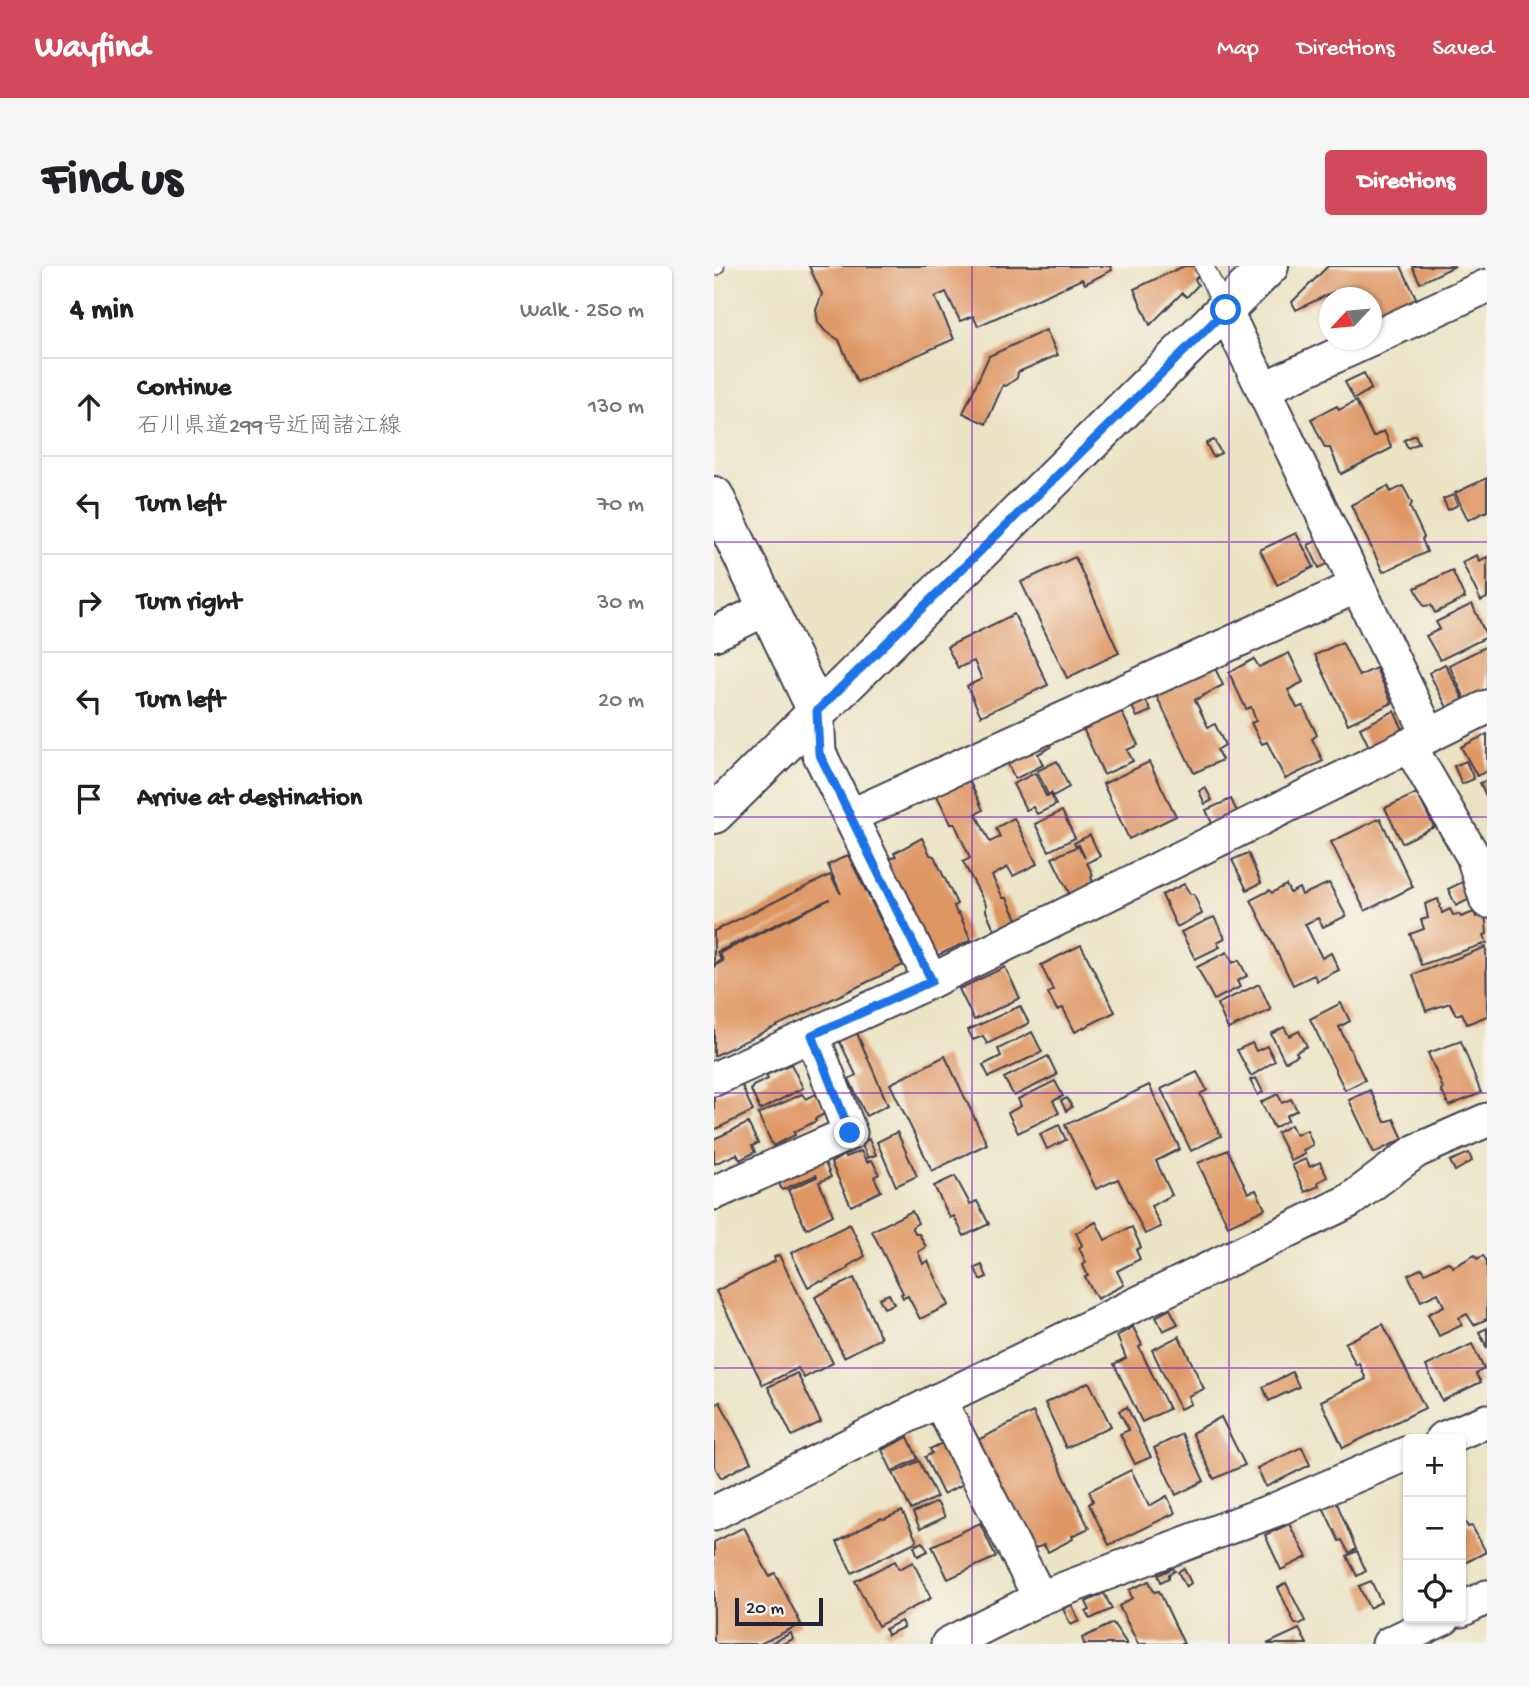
<!DOCTYPE html>
<meta charset="utf-8">
<style>
:root{--surface:#fff;--page:#f6f6f6;--text:#202124;--muted:#757577;--line:#e0e0e0;--accent:#d1495b}
body{margin:0;font-family:"Gochi Hand","Klee One",sans-serif;background:var(--page);color:var(--text)}
.controls{position:absolute;right:21px;bottom:21px;display:grid;overflow:hidden;border-radius:7px;box-shadow:0 2px 5px #0004}
.controls button{width:63px;height:63px;display:grid;place-items:center;padding:0;border:0;border-bottom:2px solid var(--line);background:var(--surface);color:var(--text);font:35px sans-serif}
.compass{position:absolute;left:605px;top:21px;width:63px;height:63px;border-radius:50%;background:var(--surface);box-shadow:0 2px 5px #0004;rotate:244deg}
.scale{position:absolute;left:21px;bottom:18px;width:88px;box-sizing:border-box;padding-left:7px;border:4px solid #22223b;border-top:0;font-size:19px;line-height:24px;white-space:nowrap;color:#22223b;-webkit-text-stroke:5px #f7f3e8;paint-order:stroke}
.stop{position:absolute;width:21px;height:21px;margin:-16px;border:5px solid #1a73e8;border-radius:50%;background:#fff}
.stop.end{background:#1a73e8;border-color:#fff;box-shadow:0 2px 7px #0008}
.list{margin:0;padding:0;list-style:none}
h2{display:flex;justify-content:space-between;align-items:center;height:91px;margin:0;padding:0 28px;font-size:30px}
h2 small{font-size:23px;font-weight:400;color:var(--muted)}
.list li{display:grid;grid-template-columns:46px 1fr auto;gap:21px;align-items:center;box-sizing:border-box;height:98px;padding:0 28px;border-top:2px solid var(--line)}
.list b{display:block;font-size:26px;white-space:nowrap}
.list p{margin:0;font-size:23px;white-space:nowrap;color:var(--muted)}
.list em{font-size:23px;font-style:normal;color:var(--muted)}
.icon{flex:none;width:38px;height:38px;fill:none;stroke:currentColor;stroke-width:2;stroke-linecap:round;stroke-linejoin:round}
.map{position:relative;flex:none;width:773px;height:1378px;overflow:hidden;border-radius:7px}
header{display:flex;align-items:center;gap:42px;box-sizing:border-box;height:98px;padding:0 35px;background:var(--accent);color:#fff}
header strong{font-size:33px}
nav{display:flex;gap:38px;margin-inline-start:auto;font-size:24px}
.intro{display:flex;align-items:center;justify-content:space-between;box-sizing:border-box;height:168px;padding:0 42px}
h1{margin:0;font-size:49px}
.button{padding:18px 32px;border-radius:7px;background:var(--accent);color:#fff;font-size:24px;font-weight:700}
main{display:flex;gap:42px;padding:0 42px}
aside{flex:1;background:var(--surface);border-radius:7px;box-shadow:0 2px 5px #0004}
.map>svg:first-child{display:block}
.building{fill:#de9663}
.lines{fill:none;stroke-linecap:round;stroke-linejoin:round}
.service-casing{stroke:#403f50;stroke-width:21}
.minor-casing{stroke:#403f50;stroke-width:37}
.tertiary-casing{stroke:#403f50;stroke-width:42}
.secondary-casing{stroke:#403f50;stroke-width:42}
.service{stroke:#fff;stroke-width:18}
.minor{stroke:#fff;stroke-width:33}
.tertiary{stroke:#fff;stroke-width:38}
.secondary{stroke:#fff;stroke-width:38}
.route{stroke:#1a73e8;stroke-width:9}
.grid{fill:none;stroke:#7b2cbf;stroke-width:2;stroke-opacity:0.55}
</style>
<header>
<strong>Wayfind</strong>
<nav><a>Map</a><a>Directions</a><a>Saved</a></nav>
</header>
<div class="intro"><h1>Find us</h1><a class="button">Directions</a></div>
<main>
<aside>
<h2>4 min<small>Walk · 250 m</small></h2>
<ul class="list">
<li><svg class="icon" aria-label="ahead" viewBox="0 0 24 24"><path d="M12 20V5M6 11l6-6 6 6"/></svg><div><b>Continue</b><p>石川県道299号近岡諸江線</p></div><em>130 m</em></li>
<li><svg class="icon" aria-label="left" viewBox="0 0 24 24"><path d="M17 20v-9H6M10 6l-5 5 5 5"/></svg><div><b>Turn left</b></div><em>70 m</em></li>
<li><svg class="icon" aria-label="right" viewBox="0 0 24 24"><path d="M7 20v-9h11M14 6l5 5-5 5"/></svg><div><b>Turn right</b></div><em>30 m</em></li>
<li><svg class="icon" aria-label="left" viewBox="0 0 24 24"><path d="M17 20v-9H6M10 6l-5 5 5 5"/></svg><div><b>Turn left</b></div><em>20 m</em></li>
<li><svg class="icon" aria-label="arrive" viewBox="0 0 24 24"><path d="M6 21V4h12l-3 4 3 4H6"/></svg><div><b>Arrive at destination</b></div></li>
</ul>
</aside>
<div class="map">
<svg width="773" height="1378" viewBox="0 0 773 1378">
<rect width="100%" height="100%" fill="#f7f3e8"/>
<filter id="ink" filterUnits="userSpaceOnUse"><feTurbulence type="fractalNoise" baseFrequency=".0143" numOctaves="2"/><feDisplacementMap in="SourceGraphic" scale="14" xChannelSelector="R" yChannelSelector="G"/><feConvolveMatrix kernelMatrix="1 2 1 2 8 2 1 2 1" color-interpolation-filters="sRGB"/></filter>
<filter id="wash" filterUnits="userSpaceOnUse"><feTurbulence type="fractalNoise" baseFrequency=".00686" numOctaves="4" result="noise"/><feDisplacementMap in="SourceGraphic" scale="28" xChannelSelector="R" yChannelSelector="G"/><feGaussianBlur stdDeviation="1.57" result="paint"/><feColorMatrix in="noise" values="0 0 0 0 0 0 0 0 0 0 0 0 0 0 0 0 0 1.4 0 .05"/><feComposite in="paint" operator="in"/></filter>
<g filter="url(#wash)">
<rect width="100%" height="100%" fill="#eae3c4"/>
<g id="blocks">
<!-- building -->
<g class="building">
<path d="M95 0H396L398 4 371 18 368 13 264 60 259 50 246 55 232 26 221 31 240 73 143 116 125 74 111 65 104 56 102 44 108 28Z"/>
<path d="M470 0H482L486 8 481 13 484 19 473 31 468 27 436 59 420 23Z"/>
<path d="M614 0H687L704 36 657 57V32H622L619 26 582 44 578 36Z"/>
<path d="M698 0H741L706 17Z"/>
<path d="M332 64 344 89 304 106 303 112 292 120 289 119 272 158 249 147 275 90Z"/>
<path d="M650 107 657 123 640 133 631 116Z"/>
<path d="M642 135 659 171 670 165 678 182 627 208 616 182H611L597 153 623 140 625 144Z"/>
<path d="M701 169 705 177 694 182 690 174Z"/>
<path d="M500 174 507 187 499 191 492 177Z"/>
<path d="M773 212V245L754 254 741 227Z"/>
<path d="M674 220 677 226 689 220 698 237 696 241 710 271 708 273 713 286 669 306 637 239Z"/>
<path d="M739 229 744 239 734 244 729 233Z"/>
<path d="M582 267 600 301 563 319 546 284Z"/>
<path d="M614 269 626 292 605 302 594 279Z"/>
<path d="M763 289 765 295 773 291V332L767 335 748 296Z"/>
<path d="M361 291 405 387 353 412 307 316Z"/>
<path d="M738 304 751 332 721 347 717 339 710 340 701 322Z"/>
<path d="M758 338 773 371 726 394 712 370 726 363 722 356Z"/>
<path d="M300 348 334 419 267 450 253 420 268 413 260 395 244 402 233 381Z"/>
<path d="M628 376 645 410 662 402 678 437 634 458 601 389Z"/>
<path d="M773 380V424L752 435 735 399Z"/>
<path d="M575 387 589 416 574 424 583 442 589 440 603 469 598 473 609 495 571 513 553 476 548 478 537 457 542 455 537 441 532 443 515 407 540 393 545 401Z"/>
<path d="M731 398 750 434 734 443 715 407Z"/>
<path d="M500 400 509 419 481 434 494 461 501 458 511 479 503 484 508 494 480 507 441 427Z"/>
<path d="M428 428 437 445 423 451 415 434Z"/>
<path d="M405 441 424 479 413 484 419 495 390 509 367 458Z"/>
<path d="M680 445 694 474 660 491 646 462Z"/>
<path d="M773 468V505L763 510 747 481Z"/>
<path d="M332 472 337 481 324 488 329 499 301 513 291 492Z"/>
<path d="M343 495 355 521 339 530 337 527 334 529 323 505Z"/>
<path d="M752 495 760 513 748 518 740 500Z"/>
<path d="M435 496 462 550 415 573 389 518Z"/>
<path d="M321 507 332 530 337 529 342 539 323 548 319 541 312 544 299 518Z"/>
<path d="M254 512 269 544 262 548 276 576 286 571 282 562 300 552 323 598 299 610 294 601 278 610 289 632H293L304 655 281 665 272 645V639L249 596 256 592 241 558H237L222 528Z"/>
<path d="M773 514V532L766 517Z"/>
<path d="M491 521 498 534 491 538 485 525Z"/>
<path d="M703 527 720 561 688 577 671 542Z"/>
<path d="M517 533 525 550 500 562 492 544Z"/>
<path d="M348 545 361 572 335 585 321 558Z"/>
<path d="M666 552 699 621 651 645 617 576Z"/>
<path d="M376 569 386 590 373 597 379 609 377 611 380 618 356 629 338 592 364 580 371 592 365 579 362 580 360 577Z"/>
<path d="M208 572 216 589 220 590 243 638 240 640 243 648 245 647 257 674 218 692 172 595 182 590 180 587Z"/>
<path d="M534 587 547 617 533 624 518 594Z"/>
<path d="M134 589 189 699 0 790V700L9 695 6 687 116 633 3 686 7 694 0 698V665L116 609 127 628 114 599Z"/>
<path d="M761 610 768 627 742 640 734 623Z"/>
<path d="M615 617 632 650 609 661 604 652 591 658 608 692 617 687 625 704 603 715 600 709 579 719 537 634 556 624 558 627 572 619 576 627 585 622 588 629Z"/>
<path d="M470 618 476 628H480L488 648 463 661 448 629Z"/>
<path d="M724 633 728 647 736 643 739 649 745 648 747 651 760 646 762 651 771 647 773 668 770 669 773 677 707 699 696 668 710 663 707 654 714 652 711 638Z"/>
<path d="M500 651 511 672 503 676 506 681 481 693 467 666Z"/>
<path d="M367 679 401 746 361 766 349 742 343 744 334 727 339 724 327 699Z"/>
<path d="M772 681 773 750 753 758 748 747 742 749 736 737 712 745 699 709Z"/>
<path d="M513 686 519 697 525 694 533 710 523 715 526 721 500 734 483 701Z"/>
<path d="M291 701 306 732 260 754 245 723Z"/>
<path d="M545 718 557 744 514 763 503 738Z"/>
<path d="M627 737 636 755 625 761 651 814 631 824 596 753Z"/>
<path d="M306 740 315 757 273 778 269 770 259 774 254 764Z"/>
<path d="M570 761 575 770 585 765 593 780 582 786 584 789 571 796 557 768Z"/>
<path d="M142 765 174 839 152 850 135 813 142 809 125 774Z"/>
<path d="M318 766 328 786 275 811 269 799 287 790 284 783Z"/>
<path d="M747 775 767 827 735 840 727 824 729 822 714 787Z"/>
<path d="M538 777 542 785 553 780 561 795 537 810 523 784Z"/>
<path d="M231 790 273 878 218 905 176 818Z"/>
<path d="M334 790 343 809 300 830 290 812Z"/>
<path d="M77 798 89 822 46 844 37 824 39 820 54 813 52 809Z"/>
<path d="M483 806 493 824 486 828 507 870 477 885 447 823Z"/>
<path d="M542 812 549 826 544 829 536 814Z"/>
<path d="M341 815 349 830 339 835 345 847 304 867 294 847 307 840 304 833Z"/>
<path d="M27 818 39 845 0 864V830Z"/>
<path d="M435 819 466 883 442 895 458 929 437 940 447 961 431 968 404 913 382 923 351 859Z"/>
<path d="M656 824 671 856 680 853 689 873 660 887 635 834Z"/>
<path d="M88 828 92 833 102 828 112 847 101 853 102 855 80 866 81 869 59 880 44 848Z"/>
<path d="M564 828 568 837 577 833 583 844 572 850 574 854 560 862 547 836Z"/>
<path d="M353 832 358 841 352 845 347 835Z"/>
<path d="M34 857 44 877 38 880 41 886 26 894 23 888 0 898V873Z"/>
<path d="M345 859 352 874 333 883 326 868Z"/>
<path d="M577 859 582 869 593 864 599 879 589 884 591 888 577 895 563 867Z"/>
<path d="M183 866 203 910 182 920 163 876Z"/>
<path d="M155 873 162 889 154 892 147 877Z"/>
<path d="M514 884 534 927 542 924 551 943 514 960 484 897Z"/>
<path d="M147 885 153 896 158 894 165 908 160 911 167 925 137 940 117 897 130 889 132 891Z"/>
<path d="M755 887 758 895 741 905 736 895Z"/>
<path d="M109 892 117 911 105 916 119 949 92 963 74 924 103 911 102 909 68 924 63 913Z"/>
<path d="M592 893 596 901 606 896 613 911 604 916 605 920 591 926 578 899Z"/>
<path d="M241 910 256 938 263 935 275 958 250 970 240 950 236 952 220 920Z"/>
<path d="M198 945 204 957 198 961 202 968H205L212 981 204 986 209 998 214 995 235 1039 206 1053 194 1030 189 1032 187 1028 189 1027 158 965Z"/>
<path d="M382 956 391 974 418 961 427 981 422 984 426 993 403 1005 410 1019 383 1033 371 1011 374 1010 369 999 372 996 365 982 368 979 362 967Z"/>
<path d="M136 958 151 990 134 1000V1003L108 1016 106 1015 94 1021 77 987Z"/>
<path d="M65 989 119 1097 90 1112 84 1102 49 1119 2 1025 61 995 60 991Z"/>
<path d="M761 989 763 993 769 990 773 995V1053L760 1059 753 1048 745 1052 748 1059 725 1070 714 1048 730 1040 724 1027 707 1035 694 1009 708 1002 711 1007 734 996 739 1001Z"/>
<path d="M268 999 273 1011 266 1014 261 1002Z"/>
<path d="M140 1012 167 1072 130 1091 101 1031Z"/>
<path d="M175 1028 180 1038 170 1042 165 1032Z"/>
<path d="M456 1043 464 1058 449 1065 442 1051Z"/>
<path d="M669 1058 711 1142 629 1182 607 1135 652 1113 645 1097 642 1099 631 1077Z"/>
<path d="M419 1061 428 1079 425 1081 455 1143 428 1156 400 1098 412 1092 403 1070Z"/>
<path d="M773 1062V1082L765 1066Z"/>
<path d="M465 1070 490 1123 474 1130 477 1138 466 1143 438 1084Z"/>
<path d="M758 1078 770 1103 762 1108 767 1116 728 1135 712 1100Z"/>
<path d="M578 1106 585 1121 555 1135 549 1121Z"/>
<path d="M83 1107 107 1156 78 1170 54 1121Z"/>
<path d="M375 1116 397 1160 352 1182 331 1137Z"/>
<path d="M6 1136 37 1196 7 1212 0 1199V1139Z"/>
<path d="M413 1141 437 1191 421 1198 406 1168 415 1164 405 1145Z"/>
<path d="M319 1146 375 1262 358 1270 359 1273 334 1286 330 1279 316 1284 262 1175Z"/>
<path d="M507 1151 531 1199 500 1213 478 1167Z"/>
<path d="M468 1168 490 1215 462 1229 440 1182Z"/>
<path d="M194 1171 204 1193 178 1205 168 1184Z"/>
<path d="M230 1176 250 1218 229 1228 211 1191 218 1187 216 1183Z"/>
<path d="M588 1181 596 1199 552 1221 543 1202Z"/>
<path d="M205 1195 223 1231 197 1244 179 1207Z"/>
<path d="M417 1204 435 1240 453 1230 461 1247 395 1279 375 1238 379 1235 375 1225Z"/>
<path d="M622 1235 642 1283 635 1287 628 1274 625 1275 609 1241Z"/>
<path d="M223 1236 231 1251 206 1263 199 1247Z"/>
<path d="M188 1245 203 1275 138 1307 123 1276 167 1252 170 1253Z"/>
<path d="M750 1254 754 1261 758 1260 772 1286 747 1299V1256Z"/>
<path d="M266 1257 282 1291 234 1313 218 1280Z"/>
<path d="M575 1258 593 1291 567 1304 551 1269Z"/>
<path d="M30 1261 55 1310 61 1307 87 1358 46 1378H0V1276Z"/>
<path d="M209 1276 214 1285 204 1290 200 1280Z"/>
<path d="M643 1285 652 1305 643 1310 633 1290Z"/>
<path d="M181 1295 185 1303 199 1296 217 1332 164 1360 141 1315Z"/>
<path d="M459 1302 461 1305 455 1308V1312L447 1316 444 1309Z"/>
<path d="M470 1302 477 1317 472 1321 464 1306Z"/>
<path d="M435 1315 440 1326 445 1325 470 1378H424L405 1340 418 1332 415 1324Z"/>
<path d="M657 1315 667 1336 655 1342 645 1320Z"/>
<path d="M572 1317 591 1355 586 1358H581L564 1322Z"/>
<path d="M390 1327 398 1343 376 1353 372 1346 376 1344 372 1336Z"/>
<path d="M358 1339 365 1355 357 1359 349 1343Z"/>
<path d="M187 1355 190 1361 173 1369 171 1363Z"/>
<path d="M399 1357 413 1378H370L368 1372Z"/>
<path d="M585 1363 593 1378H553Z"/>
<path d="M77 1367 79 1373 69 1378H55Z"/>
</g>
</g>
</g>
<g filter="url(#ink)">
<use href="#blocks" fill-opacity="0" stroke="#403f50" stroke-width="2"/>
<g class="lines">
<defs>
<g id="service">
<path d="M0 0H1"/>
<path d="M490 0 511 44"/>
</g>
<g id="minor">
<path d="M511 44 715 469"/>
<path d="M657 73 773 20"/>
<path d="M549 123 656 74"/>
<path d="M0 368 54 342"/>
<path d="M103 445 105 487 217 715"/>
<path d="M695 479 759 590 773 635"/>
<path d="M136 550 643 320"/>
<path d="M0 813 217 715 773 441"/>
<path d="M0 927 136 867 98 769"/>
<path d="M225 1134 326 1332"/>
<path d="M728 1173 773 1155"/>
<path d="M0 1247 225 1134 635 935 702 885 773 854"/>
<path d="M747 1344 773 1331"/>
<path d="M234 1378 326 1332 563 1243 694 1187"/>
<path d="M675 1378 730 1352"/>
</g>
<path id="tertiary" d="M0 230 103 445"/>
<path id="secondary" d="M0 548 555 0"/>
</defs>
<!-- service casing -->
<use href="#service" class="service-casing"/>
<!-- minor casing -->
<use href="#minor" class="minor-casing"/>
<!-- tertiary casing -->
<use href="#tertiary" class="tertiary-casing"/>
<!-- secondary casing -->
<use href="#secondary" class="secondary-casing"/>
<!-- service -->
<use href="#service" class="service"/>
<!-- minor -->
<use href="#minor" class="minor"/>
<!-- tertiary -->
<use href="#tertiary" class="tertiary"/>
<!-- secondary -->
<use href="#secondary" class="secondary"/>
</g>
</g>
<g class="lines" filter="url(#ink)">
<!-- route -->
<path class="route" d="M136 867 98 769 218 715 105 487 103 445 512 44"/>
</g>
<!-- grid -->
<path class="grid" d="M258 0V1378M515 0V1378M0 276H773M0 551H773M0 827H773M0 1102H773"/>
</svg>
<div class="controls">
<button>+</button>
<button>−</button>
<button><svg class="icon" aria-label="locate" viewBox="0 0 24 24"><circle cx="12" cy="12" r="6"/><path d="M12 2v4M12 18v4M2 12h4M18 12h4"/></svg></button>
</div>
<svg class="compass" viewBox="-18 -18 36 36"><path d="M0-13l5 13h-10z" fill="#e53935"/><path d="M0 13l5-13h-10z" fill="#757577"/></svg>
<div class="scale">20 m</div>
<div class="stop" style="left:512px;top:44px"></div>
<div class="stop end" style="left:136px;top:867px"></div>
</div>
</main>
